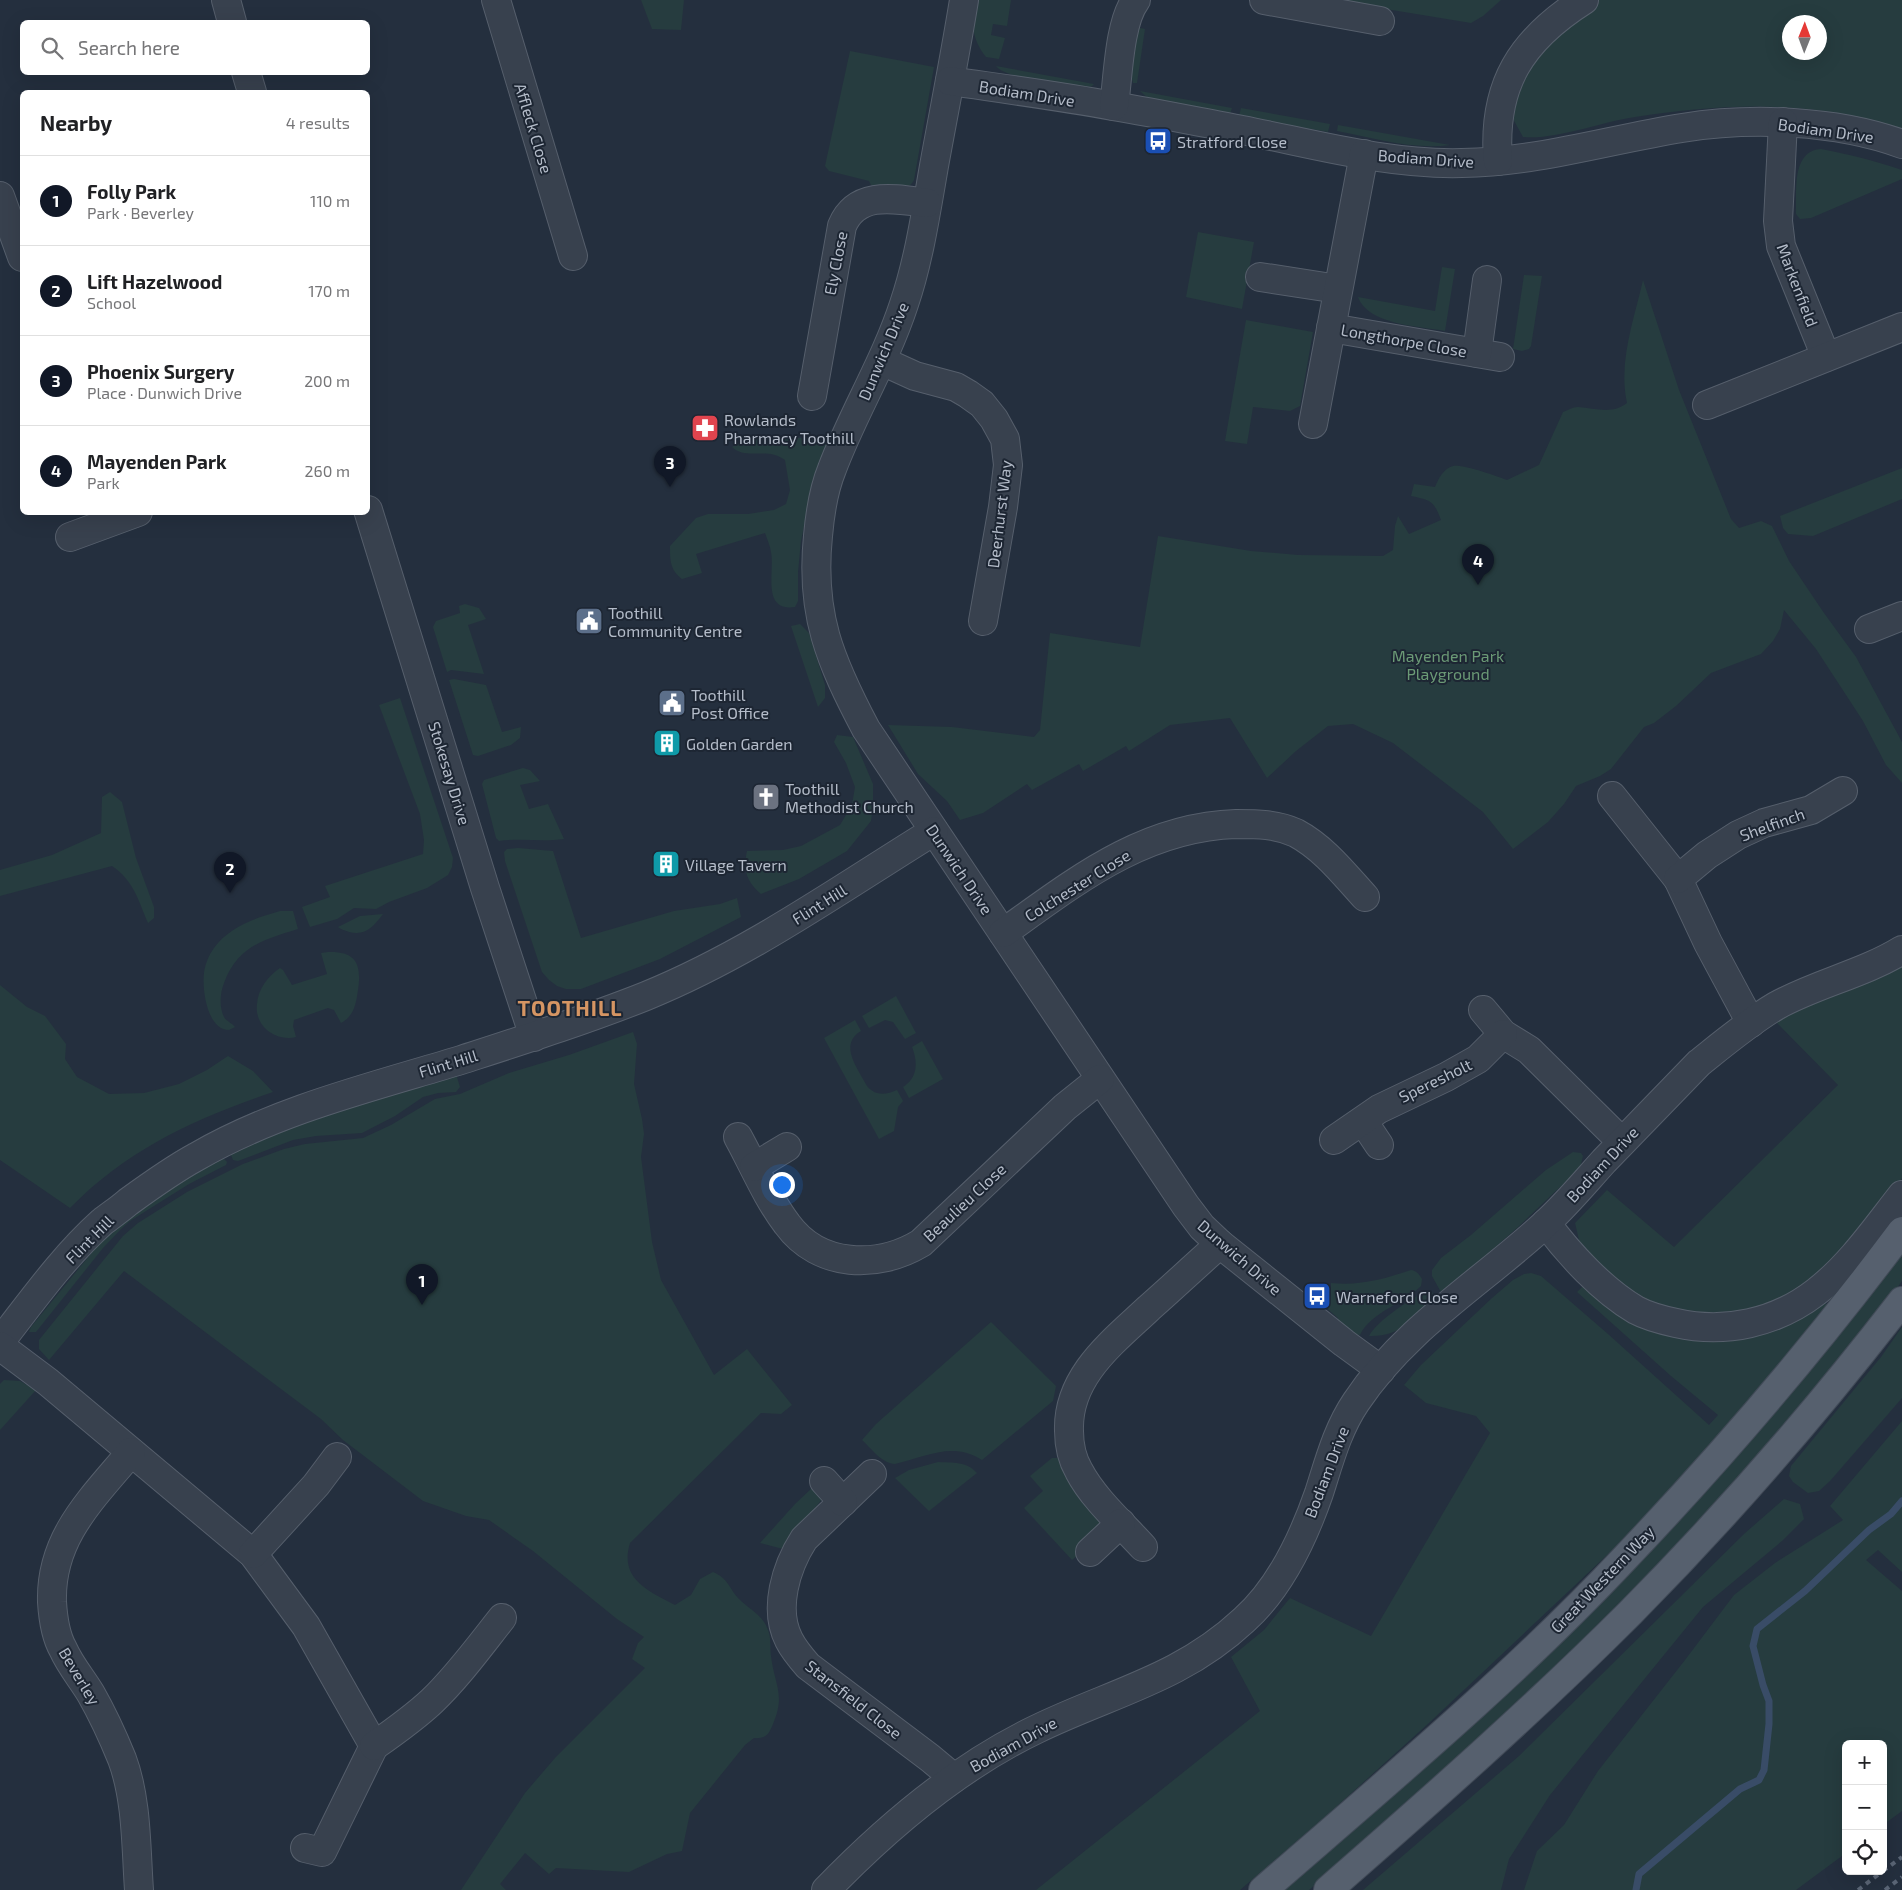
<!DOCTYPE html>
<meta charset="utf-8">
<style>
:root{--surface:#fff;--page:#f2f2f2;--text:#202124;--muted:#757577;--line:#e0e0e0;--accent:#111827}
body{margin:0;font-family:"Exo 2",sans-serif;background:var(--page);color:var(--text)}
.controls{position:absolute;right:15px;bottom:15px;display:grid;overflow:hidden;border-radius:8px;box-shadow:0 5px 20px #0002}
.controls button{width:45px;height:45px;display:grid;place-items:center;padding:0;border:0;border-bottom:1px solid var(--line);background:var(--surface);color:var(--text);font:25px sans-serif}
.compass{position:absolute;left:1782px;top:15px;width:45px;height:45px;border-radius:50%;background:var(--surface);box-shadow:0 5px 20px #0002;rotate:1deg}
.you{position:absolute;left:781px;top:1184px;width:18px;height:18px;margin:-12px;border:4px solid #fff;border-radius:50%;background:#1a73e8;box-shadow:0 0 0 8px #1a73e833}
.badge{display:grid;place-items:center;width:32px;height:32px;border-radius:50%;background:var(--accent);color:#fff;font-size:16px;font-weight:700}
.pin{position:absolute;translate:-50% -41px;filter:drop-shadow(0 1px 2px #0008)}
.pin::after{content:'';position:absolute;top:26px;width:18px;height:15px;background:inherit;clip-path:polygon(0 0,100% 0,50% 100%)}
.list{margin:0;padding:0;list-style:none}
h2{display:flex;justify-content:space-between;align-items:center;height:65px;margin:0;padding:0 20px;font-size:21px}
h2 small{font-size:16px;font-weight:400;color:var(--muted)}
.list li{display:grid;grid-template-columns:32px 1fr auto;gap:15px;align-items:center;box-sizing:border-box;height:90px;padding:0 20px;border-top:1px solid var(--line)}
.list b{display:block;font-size:19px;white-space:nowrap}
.list p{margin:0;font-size:16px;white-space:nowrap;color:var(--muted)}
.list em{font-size:16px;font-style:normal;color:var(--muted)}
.icon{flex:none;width:28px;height:28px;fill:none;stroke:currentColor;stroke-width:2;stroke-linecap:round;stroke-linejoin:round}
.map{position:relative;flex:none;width:1902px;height:1890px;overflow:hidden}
.search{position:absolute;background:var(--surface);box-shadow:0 5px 20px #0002;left:20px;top:20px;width:350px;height:55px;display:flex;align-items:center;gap:12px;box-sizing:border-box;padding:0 18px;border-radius:8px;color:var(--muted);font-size:19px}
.panel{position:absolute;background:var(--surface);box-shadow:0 5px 20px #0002;left:20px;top:90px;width:350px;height:425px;border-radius:8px}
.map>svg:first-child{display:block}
.green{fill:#263c3f;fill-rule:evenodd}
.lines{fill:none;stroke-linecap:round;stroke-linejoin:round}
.stream{stroke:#394c67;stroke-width:7}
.minor-casing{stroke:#565f6c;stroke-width:30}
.major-casing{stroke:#414a57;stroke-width:30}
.minor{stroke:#38414e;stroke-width:28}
.major{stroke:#56606e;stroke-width:28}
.rail{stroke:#5a6575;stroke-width:4;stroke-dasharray:5 5;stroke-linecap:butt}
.labels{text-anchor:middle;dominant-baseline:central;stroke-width:4;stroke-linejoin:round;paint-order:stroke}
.street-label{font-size:16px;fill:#b4bcc9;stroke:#1d2633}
.poi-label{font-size:16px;fill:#b4bcc9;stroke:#1d2633;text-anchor:start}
.park-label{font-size:16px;fill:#6b9a76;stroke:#1d2633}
.district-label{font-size:21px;font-weight:bold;letter-spacing:1px;fill:#d59563;stroke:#1d2633}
</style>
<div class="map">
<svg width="1902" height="1890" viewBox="0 0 1902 1890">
<rect width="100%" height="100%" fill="#242f3e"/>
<!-- green -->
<g class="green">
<path d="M641 0H684L681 30 652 29Z"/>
<path d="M977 0H1011L1007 26 993 24 991 35 1005 38 999 59 986 57C971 38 971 22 977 0Z"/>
<path d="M1331 0H1501L1483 16 1471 23Z"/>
<path d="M1589 0H1902V130C1817 99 1723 103 1635 117 1601 122 1556 140 1523 137L1512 117 1517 82 1546 47ZM1790 22H1820V52H1790Z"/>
<path d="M1136 27 1145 29 1137 83H1133L1130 72Z"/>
<path d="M850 51 934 67 914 180C907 194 885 189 871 185L869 181 829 171 825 166Z"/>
<path d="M996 66 1094 84 1091 87 1082 86C1064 84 1005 79 996 66Z"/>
<path d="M1140 91 1232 108 1230 114 1149 99Z"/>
<path d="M1241 108 1330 124 1328 132 1239 116Z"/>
<path d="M1338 125 1450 145C1413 150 1373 138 1337 131Z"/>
<path d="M1821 149C1848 154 1876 161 1902 170V179L1811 218 1800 219 1796 214C1797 192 1791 151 1821 149Z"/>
<path d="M1198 232 1254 242 1242 309 1186 297Z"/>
<path d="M1442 267 1455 269 1445 331C1419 326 1368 325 1358 297L1435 311Z"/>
<path d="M1524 275 1542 276 1531 346 1529 349 1522 351 1513 349Z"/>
<path d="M1643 280 1679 390 1731 519 1739 528 1761 521 1772 526 1789 561 1824 613 1856 657 1902 742V783L1886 765 1863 721 1816 649 1784 610 1780 629 1773 641 1761 654 1711 673 1676 706 1654 723 1644 727 1611 769 1600 776 1576 786 1564 804 1548 822 1513 849 1483 812 1393 743 1353 724 1328 726 1296 751 1267 778 1230 718 1170 725 1129 751 1126 746 1083 771 1079 764 1032 790 1027 784 983 813 960 820 947 801 918 774 888 725 952 727 1034 737 1040 730 1050 633 1140 647 1158 536 1251 551 1298 555 1383 556 1393 550 1395 526 1398 516 1409 534 1441 520C1434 501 1431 500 1411 496L1414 484 1435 487C1438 479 1444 468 1453 466 1463 464 1496 476 1507 480L1539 465 1563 412C1568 410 1573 407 1578 407 1595 408 1612 415 1627 403 1618 362 1634 320 1643 280Z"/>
<path d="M1246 320 1313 332 1300 406 1290 411 1253 407 1247 444 1225 441Z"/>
<path d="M779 436 832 441 807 511 801 541 798 572V601L795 607C761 612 775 571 771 552 770 545 767 539 765 533L696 554 702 573 682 579C670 570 670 560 670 546L696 518 708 514H748L774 510 786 504 790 490 785 460C767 446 747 461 732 447L740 442Z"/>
<path d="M1902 468V499L1813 536 1788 534 1783 528 1780 516Z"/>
<path d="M465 604 479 608 486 619 468 625 484 674 451 670 447 672 433 627 436 621 460 613 459 606Z"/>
<path d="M800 624 809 633 825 685V698L818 707 791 626Z"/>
<path d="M454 679 486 685 502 732 521 727 520 738 511 745 478 756 473 755 449 680Z"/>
<path d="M400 698 453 858 452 867 448 875 427 888 389 902 376 909 354 908 337 919 310 927 302 907 330 897 325 886 423 854 424 840 420 814 379 705Z"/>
<path d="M837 735 853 737 873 784V806L871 821 847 851 799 879 761 894C746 881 743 870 747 851L783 850 801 846 840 825 852 805 855 787 846 763 834 742Z"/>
<path d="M523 768 530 770 540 781 520 785 529 809 548 804 564 839C542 842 521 838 499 841L496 838 482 784 484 780Z"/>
<path d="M110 792 122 802 136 858 154 907V918L148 923C138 900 134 881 112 866L0 896V870L52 855 101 833 102 797Z"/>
<path d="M518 848 553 851 581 938 674 911 720 904 737 898 741 917 660 959 581 989H566L557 986 549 980 542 972 505 861 504 852 507 849Z"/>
<path d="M280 911H293L298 929C263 940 238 946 224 983 220 993 219 1007 224 1017 226 1021 232 1023 235 1027L229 1030C207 1030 202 989 204 973 205 964 209 955 214 948 229 927 255 918 280 911Z"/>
<path d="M383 914C373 927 366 936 349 932 344 930 342 930 338 927L360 916Z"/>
<path d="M328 952C356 951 362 964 358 990 356 1004 354 1016 341 1023L334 1010 328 1008 294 1020 293 1026 296 1037C277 1042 254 1027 257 1004 258 989 268 976 280 968L283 970 292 985 327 974 321 953Z"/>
<path d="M1902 958V1178L1894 1190 1826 1270 1796 1291 1755 1310 1697 1317 1635 1297 1586 1252 1579 1240 1575 1223 1607 1190 1674 1247 1838 1085 1773 1019Z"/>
<path d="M0 985 27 1007 45 1016 66 1044 65 1059 77 1077 109 1094 144 1093 179 1084 207 1070 228 1056 253 1071 273 1092C195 1119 129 1148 70 1208L0 1160Z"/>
<path d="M896 996 916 1033 905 1039 893 1022 885 1020 869 1028 862 1016Z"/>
<path d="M855 1020 861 1031C838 1044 858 1069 867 1086 875 1096 886 1095 897 1090L903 1101 898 1107 894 1131 879 1139 824 1038Z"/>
<path d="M633 1032 637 1044 634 1084 642 1119 644 1134 641 1157 652 1242 661 1280 714 1375 747 1349 792 1405 781 1414 761 1413 630 1543C619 1579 648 1591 675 1605L691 1595 700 1579 713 1572C729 1579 728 1587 739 1599 750 1610 764 1615 769 1633 771 1640 770 1649 771 1656 774 1684 786 1694 773 1724 769 1734 766 1739 754 1738L745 1745 690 1813 682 1851 667 1854 629 1872 556 1868 549 1874 525 1853 500 1884 506 1890H461L525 1793 555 1758 645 1668 632 1659 638 1643 644 1637 617 1619 533 1551 489 1520 466 1516 423 1501 343 1440 321 1419 124 1271 49 1360 39 1349V1340L123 1236 138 1223 187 1192 243 1164 284 1149 305 1144 363 1138 391 1125 435 1099 460 1094 509 1073 569 1055Z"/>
<path d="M922 1041 943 1079 909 1098 903 1087C918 1078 918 1062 912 1047Z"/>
<path d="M456 1074 460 1087 456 1092 438 1093 423 1097 395 1116 362 1133 316 1136 293 1140 238 1161 233 1160 229 1150 331 1113Z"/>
<path d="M1573 1152 1581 1153 1583 1156 1580 1168 1517 1228 1442 1294 1432 1276V1270L1441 1258 1471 1235 1546 1170Z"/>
<path d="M223 1158 227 1162 226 1165 189 1184 130 1221 121 1229 103 1248 36 1332H29L31 1327 94 1250 113 1230 161 1191Z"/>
<path d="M1902 1254V1281L1897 1288C1827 1375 1756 1460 1679 1542 1563 1665 1437 1779 1309 1890H1285C1376 1813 1463 1733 1549 1650 1597 1603 1646 1557 1691 1508 1765 1426 1836 1341 1902 1254Z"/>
<path d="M1411 1270C1417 1271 1419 1274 1422 1279L1421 1286C1403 1304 1371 1312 1360 1335L1352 1334 1335 1321 1338 1318 1323 1305 1331 1296V1283C1360 1286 1384 1279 1411 1270Z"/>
<path d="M1531 1273 1541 1276 1608 1334 1709 1425 1718 1415 1671 1376 1577 1292 1583 1286 1602 1301 1643 1326 1824 1302 1828 1305 1772 1374 1718 1437 1623 1540 1430 1722 1325 1817 1240 1890H1036L1260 1711 1231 1657 1264 1630 1290 1598 1371 1636 1490 1433 1476 1416 1426 1403 1404 1385 1421 1365 1492 1298 1513 1280 1524 1274Z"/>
<path d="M1428 1291 1432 1292 1435 1299C1414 1319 1400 1337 1369 1336 1377 1321 1412 1297 1428 1291Z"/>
<path d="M991 1322 1056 1386 1053 1401 982 1460C952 1441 926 1457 895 1464 881 1463 872 1449 862 1440L876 1424Z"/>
<path d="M1902 1327V1398L1830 1481 1819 1491 1808 1493 1793 1482 1789 1476 1791 1466 1881 1357Z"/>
<path d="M4 1380 20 1381 36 1390 0 1430V1384Z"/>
<path d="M1902 1421V1572L1878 1550 1866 1560 1902 1591V1811L1883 1825V1744H1846V1853L1796 1890H1524L1537 1851 1564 1825 1598 1771 1685 1660 1734 1595 1775 1563 1843 1520 1830 1506Z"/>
<path d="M1052 1458H1057L1063 1461 1100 1517C1104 1538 1086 1549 1072 1560L1024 1508 1043 1491 1030 1476Z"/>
<path d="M938 1462C953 1463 966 1461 977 1473L929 1511 895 1478 909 1470Z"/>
<path d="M818 1487 826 1494 783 1549 760 1543 795 1504 812 1488Z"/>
<path d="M1784 1499 1800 1504 1804 1519 1782 1541 1703 1607 1550 1795 1509 1859 1501 1890H1363L1519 1756 1744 1534Z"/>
</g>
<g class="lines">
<!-- stream -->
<path class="stream" d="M1636 1890 1639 1874 1740 1789 1759 1780 1764 1770 1769 1724V1701L1763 1685 1753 1646 1757 1629 1805 1591 1869 1530 1891 1514 1902 1501"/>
<defs>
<g id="minor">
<path d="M226 0 232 22"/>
<path d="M496 0 573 256"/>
<path d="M964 0C955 56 944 111 934 166 926 212 919 260 904 304 885 362 853 413 832 469 823 491 820 513 818 536 810 614 830 661 866 729L1186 1206 1202 1227 1220 1244 1344 1343 1381 1370"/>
<path d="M1264 0 1380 21"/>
<path d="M246 72 252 92"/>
<path d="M950 81C1005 89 1059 96 1113 106 1156 113 1199 122 1242 130 1314 144 1388 165 1462 163 1537 162 1608 140 1682 128 1751 117 1836 120 1902 144"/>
<path d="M1114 106C1118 78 1119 22 1136 0"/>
<path d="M1783 122 1778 221 1781 246 1826 357"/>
<path d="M1498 161C1492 85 1521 40 1584 0"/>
<path d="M0 196 22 257"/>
<path d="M1260 277 1338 289"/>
<path d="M1331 328 1500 357"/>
<path d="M1477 353 1487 280"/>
<path d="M882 361 915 376 956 387 968 394 982 404 994 419 1005 439 1008 465 1003 507 983 621"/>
<path d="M812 396 842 226C857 190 896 199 927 203"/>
<path d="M1707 405 1902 327"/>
<path d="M1313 424 1364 154"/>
<path d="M368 510 485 888 534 1037"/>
<path d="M70 537 138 512"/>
<path d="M1869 629 1902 616"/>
<path d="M1612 796 1678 879 1708 943 1751 1023"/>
<path d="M1678 879 1707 855 1738 835 1764 823 1811 810 1843 791"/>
<path d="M1003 933C1076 881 1143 827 1236 824 1257 824 1277 824 1296 833 1324 848 1344 874 1365 897"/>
<path d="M1483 1010 1503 1034 1529 1050 1622 1142"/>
<path d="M1363 1121 1379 1145"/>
<path d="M738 1137C754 1166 767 1198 787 1224 819 1268 878 1269 921 1243L1065 1107 1100 1079"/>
<path d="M1334 1140 1379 1109 1446 1077 1478 1059 1503 1034"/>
<path d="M754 1167 787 1147"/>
<path d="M1546 1223C1569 1254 1602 1290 1636 1310 1649 1317 1662 1320 1676 1323 1725 1334 1776 1323 1816 1292 1850 1266 1876 1228 1902 1195"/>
<path d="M0 1342C32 1301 63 1257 102 1222 111 1215 120 1209 128 1202 150 1186 172 1170 196 1157 277 1110 372 1087 461 1060 523 1040 586 1020 646 996 749 954 840 889 934 831"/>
<path d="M0 1346 48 1382 253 1554 306 1626 374 1746 322 1852 305 1848"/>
<path d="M131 1452C93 1498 50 1537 52 1602 53 1618 55 1635 63 1649 70 1665 82 1679 91 1694 103 1715 113 1737 122 1759 137 1799 136 1848 139 1890"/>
<path d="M872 1474 804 1539C786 1567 773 1609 789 1640 794 1650 801 1658 808 1666L930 1758 954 1778"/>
<path d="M824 1481 843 1502"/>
<path d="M1143 1547C1122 1524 1093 1498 1079 1471 1072 1459 1069 1445 1069 1431 1067 1376 1113 1342 1149 1308 1173 1287 1196 1265 1220 1244"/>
<path d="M1090 1552 1121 1523"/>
<path d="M253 1554 316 1485 337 1457"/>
<path d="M374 1746C394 1732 414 1718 432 1701 458 1676 479 1647 502 1618"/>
<path d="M826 1890C887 1827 957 1767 1037 1729 1111 1693 1181 1679 1244 1620 1280 1588 1303 1539 1319 1493 1329 1462 1337 1430 1356 1402 1405 1328 1481 1283 1545 1224 1566 1205 1585 1182 1604 1161 1636 1128 1668 1095 1699 1063 1724 1043 1749 1022 1776 1006 1815 984 1863 974 1902 950"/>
</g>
<g id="major">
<path d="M1263 1890C1386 1783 1512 1678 1624 1559 1723 1455 1816 1346 1902 1231"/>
<path d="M1328 1890C1431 1800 1533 1710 1630 1613 1727 1515 1818 1410 1902 1301"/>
</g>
</defs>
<!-- minor casing -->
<use href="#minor" class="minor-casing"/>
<!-- major casing -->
<use href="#major" class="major-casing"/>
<!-- minor -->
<use href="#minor" class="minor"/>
<!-- major -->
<use href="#major" class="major"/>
<!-- rail -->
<g class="rail">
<path d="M1883 1871 1902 1857"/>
<path d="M1858 1890 1883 1871"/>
<path d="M1885 1890 1902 1877"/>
</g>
</g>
<!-- icons -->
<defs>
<symbol id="bus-square" viewBox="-11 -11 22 22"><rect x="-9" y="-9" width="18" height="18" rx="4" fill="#1a4fb4" stroke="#1d2633"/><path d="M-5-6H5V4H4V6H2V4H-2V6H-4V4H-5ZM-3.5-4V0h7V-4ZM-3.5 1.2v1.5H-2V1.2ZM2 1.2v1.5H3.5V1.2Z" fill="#fff"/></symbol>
<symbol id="pharmacy-square" viewBox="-11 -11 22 22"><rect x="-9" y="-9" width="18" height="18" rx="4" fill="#e0444e" stroke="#1d2633"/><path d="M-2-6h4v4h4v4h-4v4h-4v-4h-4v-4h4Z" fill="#fff"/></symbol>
<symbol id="civic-square" viewBox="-11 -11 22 22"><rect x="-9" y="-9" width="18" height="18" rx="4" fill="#5c6f8a" stroke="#1d2633"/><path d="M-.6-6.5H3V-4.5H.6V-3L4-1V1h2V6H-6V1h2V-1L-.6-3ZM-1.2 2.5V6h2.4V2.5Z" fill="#fff"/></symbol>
<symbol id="building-square" viewBox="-11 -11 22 22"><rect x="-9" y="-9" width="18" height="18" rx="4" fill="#0f9aa8" stroke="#1d2633"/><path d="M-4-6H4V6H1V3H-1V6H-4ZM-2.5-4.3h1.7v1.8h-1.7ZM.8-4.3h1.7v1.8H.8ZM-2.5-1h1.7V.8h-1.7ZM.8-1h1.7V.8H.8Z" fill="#fff"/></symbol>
<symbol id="church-square" viewBox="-11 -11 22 22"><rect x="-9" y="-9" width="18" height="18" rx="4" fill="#6b7280" stroke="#1d2633"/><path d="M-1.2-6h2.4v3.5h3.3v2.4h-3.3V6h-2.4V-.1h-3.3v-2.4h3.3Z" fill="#fff"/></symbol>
</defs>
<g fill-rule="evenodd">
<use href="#bus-square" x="1142" y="125" width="32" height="32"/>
<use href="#pharmacy-square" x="689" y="412" width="32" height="32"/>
<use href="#civic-square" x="573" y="605" width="32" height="32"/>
<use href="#civic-square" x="656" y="687" width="32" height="32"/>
<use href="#building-square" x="651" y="727" width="32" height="32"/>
<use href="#church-square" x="750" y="781" width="32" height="32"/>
<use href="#building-square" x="650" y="848" width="32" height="32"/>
<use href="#bus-square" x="1301" y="1280" width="32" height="32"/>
</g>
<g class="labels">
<!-- street labels -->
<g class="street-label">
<text transform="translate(1027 93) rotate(9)">Bodiam Drive</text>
<text transform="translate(534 128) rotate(73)">Affleck Close</text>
<text transform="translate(1826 130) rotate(8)">Bodiam Drive</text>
<text transform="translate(1426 158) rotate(4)">Bodiam Drive</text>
<text transform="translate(835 263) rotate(-79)">Ely Close</text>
<text transform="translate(1798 285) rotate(69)">Markenfield</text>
<text transform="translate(1404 340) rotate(10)">Longthorpe Close</text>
<text transform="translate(883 351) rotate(-67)">Dunwich Drive</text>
<text transform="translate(999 514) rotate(-83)">Deerhurst Way</text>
<text transform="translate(450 773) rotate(73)">Stokesay Drive</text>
<text transform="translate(1772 824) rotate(-20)">Shelfinch</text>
<text transform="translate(960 869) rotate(56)">Dunwich Drive</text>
<text transform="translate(1077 885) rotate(-32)">Colchester Close</text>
<text transform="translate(819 904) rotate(-32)">Flint Hill</text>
<text transform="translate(448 1063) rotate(-17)">Flint Hill</text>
<text transform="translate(1435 1080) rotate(-26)">Speresholt</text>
<text transform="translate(1602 1164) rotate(-47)">Bodiam Drive</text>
<text transform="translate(964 1202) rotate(-43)">Beaulieu Close</text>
<text transform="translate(89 1239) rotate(-45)">Flint Hill</text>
<text transform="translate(1240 1257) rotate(41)">Dunwich Drive</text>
<text transform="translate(1326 1472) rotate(-69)">Bodiam Drive</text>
<text transform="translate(1602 1579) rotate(-46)">Great Western Way</text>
<text transform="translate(80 1676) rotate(59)">Beverley</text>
<text transform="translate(854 1699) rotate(38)">Stansfield Close</text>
<text transform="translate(1013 1744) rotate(-29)">Bodiam Drive</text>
</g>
<!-- poi labels -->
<g class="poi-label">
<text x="1177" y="141">Stratford Close</text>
<text x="724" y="419">Rowlands<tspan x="724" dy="18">Pharmacy Toothill</tspan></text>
<text x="608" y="612">Toothill<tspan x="608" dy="18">Community Centre</tspan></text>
<text x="691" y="694">Toothill<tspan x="691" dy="18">Post Office</tspan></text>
<text x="686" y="743">Golden Garden</text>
<text x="785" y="788">Toothill<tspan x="785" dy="18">Methodist Church</tspan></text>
<text x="685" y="864">Village Tavern</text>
<text x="1336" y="1296">Warneford Close</text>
</g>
<!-- park labels -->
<g class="park-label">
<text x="1448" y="655">Mayenden Park<tspan x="1448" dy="18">Playground</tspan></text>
</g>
<!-- district labels -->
<g class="district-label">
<text x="570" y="1007">TOOTHILL</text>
</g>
</g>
</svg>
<div class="controls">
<button>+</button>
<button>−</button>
<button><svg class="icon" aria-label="locate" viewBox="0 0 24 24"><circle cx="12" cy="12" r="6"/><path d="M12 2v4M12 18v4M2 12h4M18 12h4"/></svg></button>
</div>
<svg class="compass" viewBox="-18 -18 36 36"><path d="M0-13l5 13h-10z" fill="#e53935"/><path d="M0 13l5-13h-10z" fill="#757577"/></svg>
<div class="you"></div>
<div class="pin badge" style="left:422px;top:1305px">1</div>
<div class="pin badge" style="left:230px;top:893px">2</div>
<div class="pin badge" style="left:670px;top:487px">3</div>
<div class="pin badge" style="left:1478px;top:585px">4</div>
<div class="search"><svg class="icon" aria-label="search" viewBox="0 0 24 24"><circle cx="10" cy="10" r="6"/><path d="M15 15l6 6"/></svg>Search here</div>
<section class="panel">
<h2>Nearby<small>4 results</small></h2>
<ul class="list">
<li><span class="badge">1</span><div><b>Folly Park</b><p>Park · Beverley</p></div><em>110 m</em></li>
<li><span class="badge">2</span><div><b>Lift Hazelwood</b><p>School</p></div><em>170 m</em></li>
<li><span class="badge">3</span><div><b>Phoenix Surgery</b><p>Place · Dunwich Drive</p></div><em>200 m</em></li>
<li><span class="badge">4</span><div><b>Mayenden Park</b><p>Park</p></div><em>260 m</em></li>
</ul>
</section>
</div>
